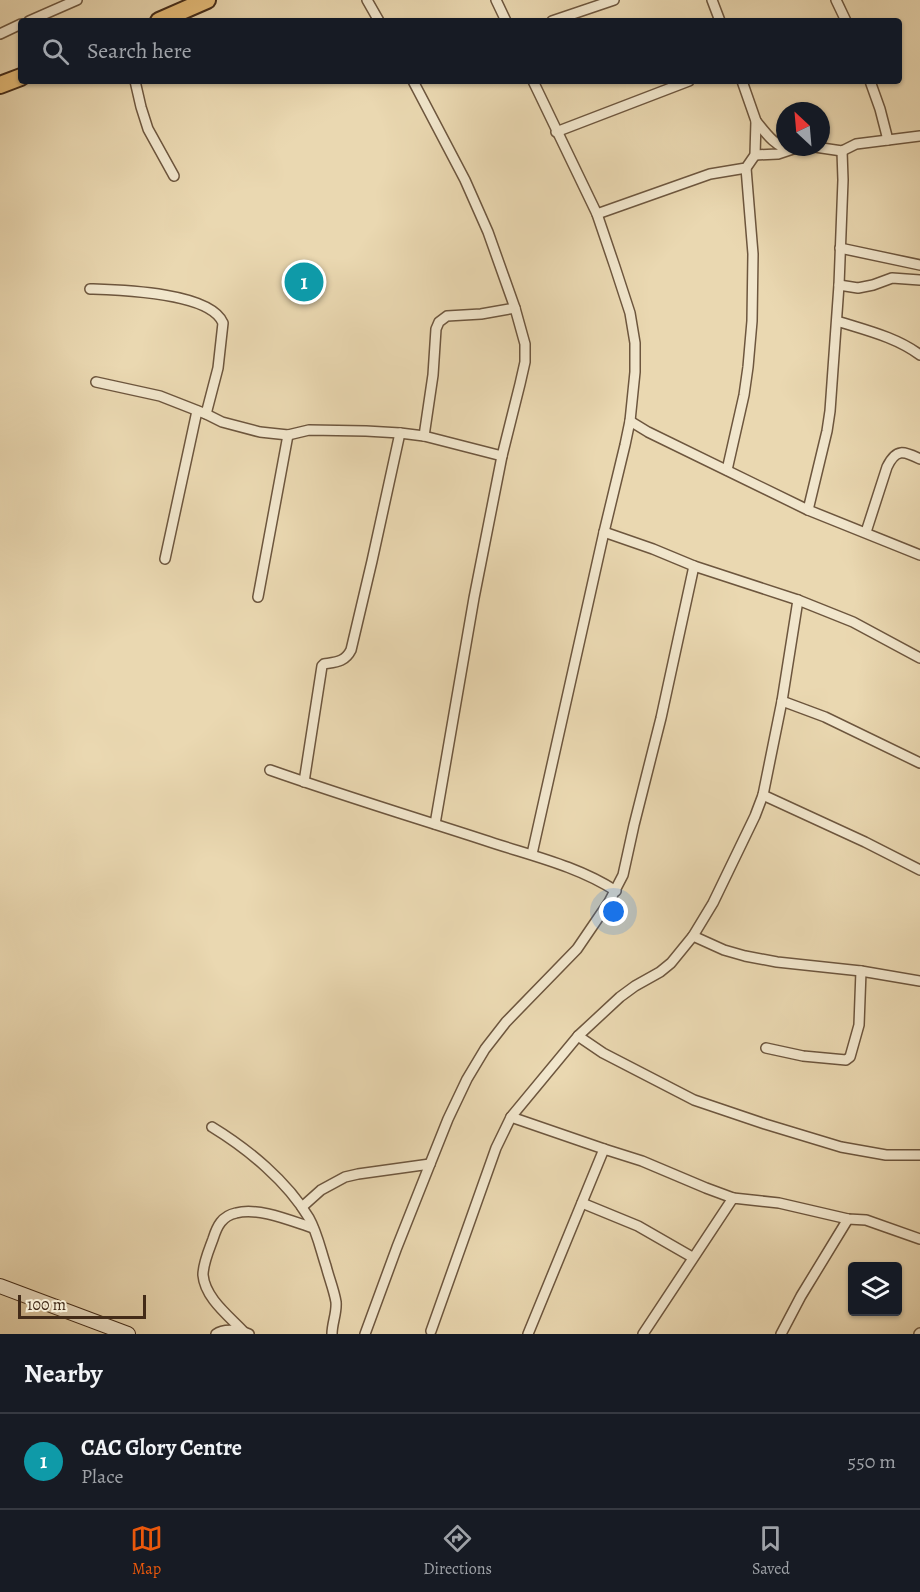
<!DOCTYPE html>
<style>
:root{--surface:#171b24;--page:#20242c;--text:#f1f3f6;--muted:#9ea1a6;--line:#363941;--accent:#ea580c}
body{margin:0;font-family:Alegreya,serif;background:var(--page);color:var(--text)}
.controls{position:absolute;right:18px;bottom:18px;display:grid;overflow:hidden;border-radius:6px;box-shadow:0 2px 4px #0004}
.controls button{width:54px;height:54px;display:grid;place-items:center;padding:0;border:0;border-bottom:2px solid var(--line);background:var(--surface);color:var(--text);font:30px sans-serif}
.compass{position:absolute;left:776px;top:102px;width:54px;height:54px;border-radius:50%;background:var(--surface);box-shadow:0 2px 4px #0004;rotate:334deg}
.scale{position:absolute;left:18px;bottom:15px;width:128px;box-sizing:border-box;padding-left:6px;border:3px solid #432b18;border-top:0;font-size:16px;line-height:21px;white-space:nowrap;color:#432b18;-webkit-text-stroke:4px #f1e6cc;paint-order:stroke}
.you{position:absolute;left:614px;top:912px;width:21px;height:21px;margin:-15px;border:4px solid #fff;border-radius:50%;background:#1a73e8;box-shadow:0 0 0 9px #1a73e833}
.badge{display:grid;place-items:center;width:39px;height:39px;border-radius:50%;background:var(--accent);color:#fff;font-size:20px;font-weight:700}
.pin{position:absolute;translate:-50% -50%;border:3px solid #fff;box-shadow:0 2px 6px #0006}
.list{margin:0;padding:0;list-style:none}
h2{display:flex;justify-content:space-between;align-items:center;height:78px;margin:0;padding:0 24px;font-size:26px}
h2 small{font-size:20px;font-weight:400;color:var(--muted)}
.list li{display:grid;grid-template-columns:39px 1fr auto;gap:18px;align-items:center;box-sizing:border-box;height:96px;padding:0 24px;border-top:2px solid var(--line)}
.list b{display:block;font-size:22px;white-space:nowrap}
.list p{margin:0;font-size:20px;white-space:nowrap;color:var(--muted)}
.list em{font-size:20px;font-style:normal;color:var(--muted)}
.icon{flex:none;width:33px;height:33px;fill:none;stroke:currentColor;stroke-width:2;stroke-linecap:round;stroke-linejoin:round}
.map{position:relative;flex:none;width:920px;height:1334px;overflow:hidden}
.search{position:absolute;background:var(--surface);box-shadow:0 2px 4px #0004;left:18px;right:18px;top:18px;height:66px;display:flex;align-items:center;gap:15px;box-sizing:border-box;padding:0 21px;border-radius:6px;color:var(--muted);font-size:22px}
.sheet{height:174px;background:var(--surface)}
nav{display:flex;justify-content:space-around;align-items:center;box-sizing:border-box;height:84px;border-top:2px solid var(--line);background:var(--surface);font-size:16px;color:var(--muted)}
nav a{display:grid;justify-items:center;gap:3px}
nav .on{color:var(--accent)}
.map>svg:first-child{display:block}
.lines{fill:none;stroke-linecap:round;stroke-linejoin:round}
.minor-casing{stroke:#6d563e;stroke-width:12}
.secondary-casing{stroke:#432b18;stroke-width:16}
.trunk-casing{stroke:#432b18;stroke-width:20}
.minor{stroke:#f1e6cc;stroke-width:9}
.secondary{stroke:#f1e6cc;stroke-width:14}
.trunk{stroke:#e5bc78;stroke-width:16}
</style>
<div class="map">
<svg width="920" height="1334" viewBox="0 0 920 1334">
<rect width="100%" height="100%" fill="#ead8b1"/>
<filter id="stains"><feTurbulence type="fractalNoise" baseFrequency=".00333" numOctaves="4"/><feColorMatrix values="0 0 0 0 .2 0 0 0 0 .09 0 0 0 0 .02 0 0 0 .5 -.17"/></filter>
<radialGradient id="worn" r=".72"><stop offset=".6" stop-color="#630" stop-opacity="0"/><stop offset="1" stop-color="#630" stop-opacity=".3"/></radialGradient>
<g class="lines">
<defs>
<g id="minor">
<path d="M367 0 379 21"/>
<path d="M496 0 506 21"/>
<path d="M712 0 720 21"/>
<path d="M836 0 846 21"/>
<path d="M29 21 77 0"/>
<path d="M552 21 614 0"/>
<path d="M0 34 21 24"/>
<path d="M135 81 141 107 148 129 174 176"/>
<path d="M413 81 465 180 488 232 515 308 525 344V362L520 384 502 456 474 598 435 824"/>
<path d="M870 81 880 109 888 140"/>
<path d="M756 121C765 132 775 147 790 149"/>
<path d="M556 132 689 81"/>
<path d="M815 147 842 151 856 144 920 136"/>
<path d="M755 155 778 154 796 148 812 147"/>
<path d="M597 214 710 174 746 168 755 155 756 121 742 81"/>
<path d="M840 248 920 265"/>
<path d="M839 285 858 288 873 285 892 278 920 280"/>
<path d="M90 289C119 290 210 292 223 323L218 368 206 414"/>
<path d="M837 321C865 330 896 337 920 355"/>
<path d="M96 382 160 396 206 414 222 422 260 432 288 435 309 430 366 431 400 433 424 436 502 456"/>
<path d="M630 421 648 432 808 510 920 555"/>
<path d="M424 436 433 375 436 329 439 322 447 316 481 314 515 308"/>
<path d="M727 470 744 395 748 367 752 321 753 254 746 168"/>
<path d="M808 510 827 431 830 411 839 285 843 180 842 151"/>
<path d="M604 532 653 549 694 566 798 600 853 622 920 658"/>
<path d="M866 532 887 467C896 448 904 451 920 459"/>
<path d="M165 559 197 411"/>
<path d="M258 597 288 435"/>
<path d="M782 701 825 717 920 763"/>
<path d="M270 770C341 795 413 817 484 840 528 855 576 865 616 891"/>
<path d="M304 782 322 666 324 664C336 662 345 662 351 650L372 561 400 433"/>
<path d="M763 795 865 842 920 870"/>
<path d="M532 854 604 532 625 445 630 421 635 372V343L630 313 615 267 597 214 533 81"/>
<path d="M693 936 724 950 745 956 777 962 861 971 920 981"/>
<path d="M578 1036 603 1053 694 1100 765 1124 841 1147 886 1155H920"/>
<path d="M766 1048 803 1056 846 1060 850 1057 859 1025 861 971"/>
<path d="M511 1117 604 1149"/>
<path d="M212 1127C248 1149 287 1181 309 1218 317 1232 321 1251 326 1266 329 1278 334 1290 336 1302 337 1313 332 1323 332 1334"/>
<path d="M582 1203 638 1226 692 1257"/>
<path d="M302 1207 321 1190 345 1177 358 1174 430 1164"/>
<path d="M243 1331C229 1316 205 1298 203 1275 203 1263 209 1250 213 1239 217 1226 222 1216 236 1213 259 1207 291 1221 313 1228"/>
<path d="M431 1331 496 1148 511 1117 578 1036 620 997 635 986 660 972 671 963 693 936 713 903 755 816 763 795 782 701 798 600"/>
<path d="M216 1334C224 1328 240 1330 249 1334"/>
<path d="M365 1334 397 1247 430 1164 448 1119 467 1079 485 1049 506 1022 577 949 609 902 623 875 634 825 661 718 694 566"/>
<path d="M528 1334 604 1149 642 1161 706 1188 733 1198"/>
<path d="M643 1334 733 1198 779 1203 848 1219 866 1220 920 1239"/>
<path d="M781 1334 801 1296 848 1219"/>
<path d="M919 1334 920 1333"/>
</g>
<path id="secondary" d="M0 1286 128 1334"/>
<g id="trunk">
<path d="M159 21 207 0"/>
<path d="M0 85 21 77"/>
</g>
</defs>
<!-- minor casing -->
<use href="#minor" class="minor-casing"/>
<!-- secondary casing -->
<use href="#secondary" class="secondary-casing"/>
<!-- trunk casing -->
<use href="#trunk" class="trunk-casing"/>
<!-- minor -->
<use href="#minor" class="minor"/>
<!-- secondary -->
<use href="#secondary" class="secondary"/>
<!-- trunk -->
<use href="#trunk" class="trunk"/>
</g>
<rect width="100%" height="100%" filter="url(#stains)"/>
<rect width="100%" height="100%" fill="url(#worn)"/>
</svg>
<div class="controls">
<button><svg class="icon" aria-label="layers" viewBox="0 0 24 24"><path d="M12 4l9 5-9 5-9-5zM3 14l9 5 9-5"/></svg></button>
</div>
<svg class="compass" viewBox="-18 -18 36 36"><path d="M0-13l5 13h-10z" fill="#e53935"/><path d="M0 13l5-13h-10z" fill="#9ea1a6"/></svg>
<div class="scale">100 m</div>
<div class="you"></div>
<div class="pin badge" style="left:304px;top:282px;background:#0f9aa8">1</div>
<div class="search"><svg class="icon" aria-label="search" viewBox="0 0 24 24"><circle cx="10" cy="10" r="6"/><path d="M15 15l6 6"/></svg>Search here</div>
</div>
<section class="sheet">
<h2>Nearby<small></small></h2>
<ul class="list">
<li><span class="badge" style="background:#0f9aa8">1</span><div><b>CAC Glory Centre</b><p>Place</p></div><em>550 m</em></li>
</ul>
</section>
<nav>
<a class="on"><svg class="icon" aria-label="map" viewBox="0 0 24 24"><path d="M3 6l6-2 6 2 6-2v14l-6 2-6-2-6 2zM9 4v14M15 6v14"/></svg>Map</a>
<a><svg class="icon" aria-label="directions" viewBox="0 0 24 24"><path d="M12 3l9 9-9 9-9-9zM9 14v-3h6M13 9l2 2-2 2"/></svg>Directions</a>
<a><svg class="icon" aria-label="saved" viewBox="0 0 24 24"><path d="M7 4h10v16l-5-4-5 4z"/></svg>Saved</a>
</nav>
